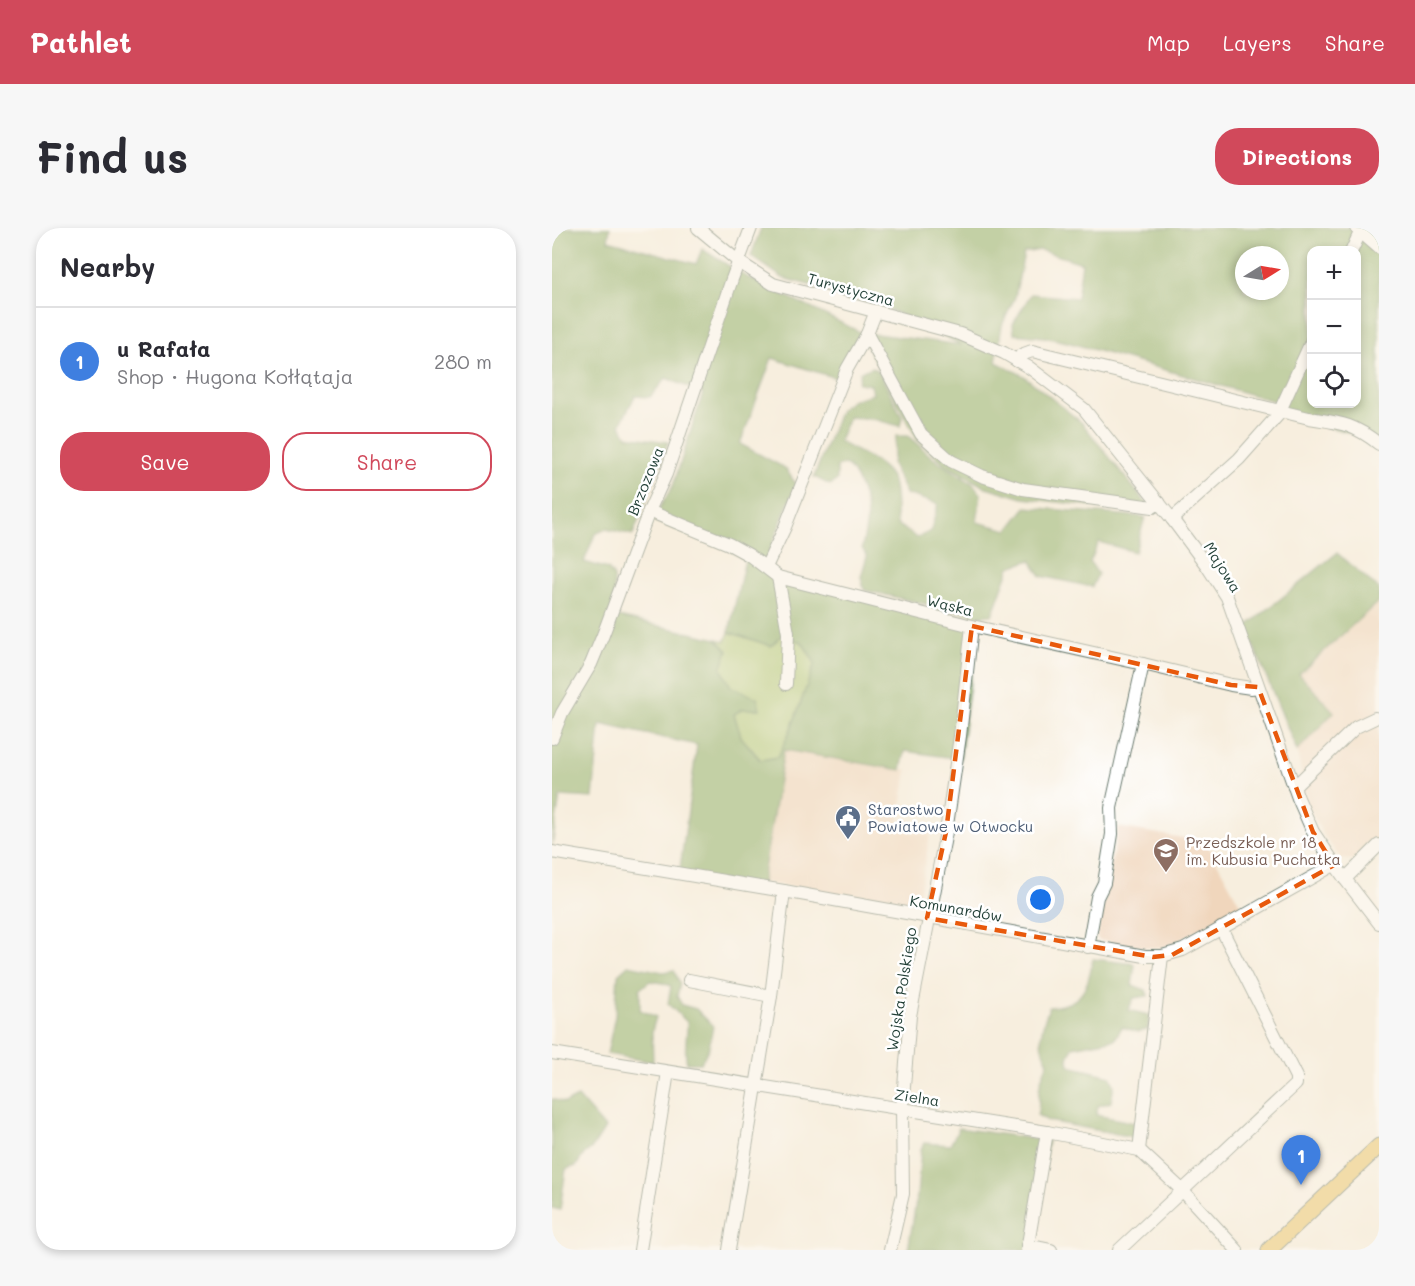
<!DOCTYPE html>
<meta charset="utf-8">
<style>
:root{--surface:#fff;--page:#f7f7f7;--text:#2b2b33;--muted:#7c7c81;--line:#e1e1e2;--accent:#d1495b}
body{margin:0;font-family:Mali,sans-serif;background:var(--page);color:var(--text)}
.controls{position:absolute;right:18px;top:18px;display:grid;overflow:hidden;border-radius:12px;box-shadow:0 3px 9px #0003}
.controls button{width:54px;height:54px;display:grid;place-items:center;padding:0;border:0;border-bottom:2px solid var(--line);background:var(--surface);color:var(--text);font:30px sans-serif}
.compass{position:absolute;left:683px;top:18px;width:54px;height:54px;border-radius:50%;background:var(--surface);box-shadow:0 3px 9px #0003;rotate:79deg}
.you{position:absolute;left:489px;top:672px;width:21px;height:21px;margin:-15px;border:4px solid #fff;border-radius:50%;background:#1a73e8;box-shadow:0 0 0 9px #1a73e833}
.badge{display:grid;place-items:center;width:39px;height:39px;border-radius:50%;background:var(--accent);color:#fff;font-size:20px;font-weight:700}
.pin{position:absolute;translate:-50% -50px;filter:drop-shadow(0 2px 3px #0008)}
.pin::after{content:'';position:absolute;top:32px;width:21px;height:18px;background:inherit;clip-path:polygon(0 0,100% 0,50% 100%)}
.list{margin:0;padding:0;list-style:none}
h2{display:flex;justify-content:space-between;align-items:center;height:78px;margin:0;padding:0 24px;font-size:26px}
h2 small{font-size:20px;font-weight:400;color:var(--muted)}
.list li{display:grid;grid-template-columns:39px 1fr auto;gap:18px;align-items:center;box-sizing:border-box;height:108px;padding:0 24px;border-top:2px solid var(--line)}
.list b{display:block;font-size:22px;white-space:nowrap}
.list p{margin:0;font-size:20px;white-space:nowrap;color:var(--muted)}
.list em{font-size:20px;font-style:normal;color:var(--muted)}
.actions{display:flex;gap:12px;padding:18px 24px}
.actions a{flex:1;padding:14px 0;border:2px solid var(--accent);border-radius:24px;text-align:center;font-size:21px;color:var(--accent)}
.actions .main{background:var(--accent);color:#fff}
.icon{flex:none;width:33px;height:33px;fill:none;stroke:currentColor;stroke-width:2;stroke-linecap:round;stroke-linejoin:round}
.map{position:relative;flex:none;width:827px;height:1022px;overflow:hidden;border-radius:24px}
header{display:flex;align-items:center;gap:36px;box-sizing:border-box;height:84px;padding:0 30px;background:var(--accent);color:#fff}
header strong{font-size:28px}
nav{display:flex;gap:33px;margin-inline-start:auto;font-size:21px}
.intro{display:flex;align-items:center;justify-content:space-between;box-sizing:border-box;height:144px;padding:0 36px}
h1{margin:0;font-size:42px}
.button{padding:15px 27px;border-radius:24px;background:var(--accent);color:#fff;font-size:21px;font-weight:700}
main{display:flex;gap:36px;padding:0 36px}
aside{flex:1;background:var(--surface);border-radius:24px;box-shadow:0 3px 9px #0003}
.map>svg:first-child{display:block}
.built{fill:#f0d6bc}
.green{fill:#a6c46c;stroke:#628050;stroke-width:1.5}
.forest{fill:#84aa60;stroke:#52744a;stroke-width:1.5;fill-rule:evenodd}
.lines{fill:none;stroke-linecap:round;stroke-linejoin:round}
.minor-casing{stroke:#6b7b70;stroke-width:14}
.major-casing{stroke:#6b7b70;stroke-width:17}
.minor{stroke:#fff;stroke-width:12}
.major{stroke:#eac669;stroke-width:15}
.marked{fill:none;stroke:#e8590c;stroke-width:4.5;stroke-dasharray:12 8;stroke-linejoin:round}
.labels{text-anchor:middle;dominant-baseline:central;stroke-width:5;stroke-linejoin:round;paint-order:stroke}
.street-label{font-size:15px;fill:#1f3d34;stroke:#fff}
.service-label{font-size:15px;fill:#4e5e75;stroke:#fff;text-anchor:start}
.education-label{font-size:15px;fill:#785e54;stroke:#fff;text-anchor:start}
</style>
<header>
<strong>Pathlet</strong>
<nav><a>Map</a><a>Layers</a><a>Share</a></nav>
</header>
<div class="intro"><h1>Find us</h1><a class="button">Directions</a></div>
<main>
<aside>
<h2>Nearby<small></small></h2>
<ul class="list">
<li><span class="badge" style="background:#3f7fe0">1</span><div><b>u Rafała</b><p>Shop · Hugona Kołłątaja</p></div><em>280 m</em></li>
</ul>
<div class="actions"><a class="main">Save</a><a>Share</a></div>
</aside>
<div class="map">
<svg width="827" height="1022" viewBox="0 0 827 1022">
<rect width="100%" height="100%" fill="#fff"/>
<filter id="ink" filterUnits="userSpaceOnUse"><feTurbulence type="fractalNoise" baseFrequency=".0167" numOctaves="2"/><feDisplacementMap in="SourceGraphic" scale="12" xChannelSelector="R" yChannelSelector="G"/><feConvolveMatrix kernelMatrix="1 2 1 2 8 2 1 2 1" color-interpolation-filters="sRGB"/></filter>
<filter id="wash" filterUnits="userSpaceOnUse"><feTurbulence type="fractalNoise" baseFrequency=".008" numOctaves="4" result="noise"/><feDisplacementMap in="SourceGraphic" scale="24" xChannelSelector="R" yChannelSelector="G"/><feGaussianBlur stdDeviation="1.35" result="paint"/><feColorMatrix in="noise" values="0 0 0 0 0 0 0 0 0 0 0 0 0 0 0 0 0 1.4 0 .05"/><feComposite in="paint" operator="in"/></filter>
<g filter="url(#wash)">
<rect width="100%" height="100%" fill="#f7eede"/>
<!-- built -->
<g class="built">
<path d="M827 373V607L804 632 789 631 770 605 755 574 745 523 782 484 747 447Z"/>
<path d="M226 521 355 542 345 602 378 607 365 679 204 653Z"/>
<path d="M566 599 654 614 689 678 623 714 610 719 600 720 546 712 545 709Z"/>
</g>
<!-- green -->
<path class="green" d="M177 404 219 418 229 408 250 414 263 435 241 496 226 529 209 532 189 509 182 486 190 481H207L204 470 179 459 169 440 165 411 174 413Z"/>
<!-- forest -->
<g class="forest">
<path d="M0 0H58L56 12 144 36 150 21 195 49 308 104 410 117 324 75 231 50 199 28 209 0H812L827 13V212L720 185 722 173 515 114 492 109 462 106 461 96 479 66 525 70 530 35 488 22 472 25 463 69 450 97 444 134 472 148 530 195 602 285 471 270 431 258 394 237 365 211 308 105 284 150 220 130 188 216 233 240 244 256 218 322 221 346 426 392 408 531 353 523 349 542 232 522 209 659 127 648 145 517 48 496 41 570 8 568 0 619ZM760 22H804V176H760ZM692 27H728V63H692ZM114 150 151 165 121 258 100 292 177 321 193 332 177 404 219 418 229 408 250 414 263 435 241 496 226 529 208 532 189 509 182 486 190 481H208L205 470 179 459 169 440 176 423 165 411 62 388V349L56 341 32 334 43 306 54 301 81 307 116 214 75 208 68 197 83 168 98 169Z"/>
<path d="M321 139 326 143 350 189 348 198 321 191 297 189 287 213C304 225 335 234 341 254 345 268 343 283 345 296L365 310 379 303 386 276 354 266 340 236 344 208H356L383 232 421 256 429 266 425 294 456 302 474 279 593 289 583 324 547 314 538 334 546 346 540 359 489 348 479 332 458 339 440 387 426 388 312 362 309 349 315 328 310 320C312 309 315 298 315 287 315 274 304 242 293 236L285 239V252L278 257 262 249 288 182 299 173 321 166 319 157 306 155 308 144Z"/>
<path d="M785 325 827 361V373L747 446 782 484 745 523 694 399Z"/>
<path d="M541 731 583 736 580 757 594 762 596 768 582 770 576 782 597 787 596 801 586 804 570 799 563 811 521 819 516 830 517 838 558 848 562 857 559 874 546 878 544 887 584 895 582 909 496 893 485 887C488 878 486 871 487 862 488 852 492 843 496 834 484 815 490 799 497 779 531 777 535 761 541 731Z"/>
<path d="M76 737 111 744 122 742 128 756 125 768 130 777 144 781 161 798 157 819 149 835H135C131 821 136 808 135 794L116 776 119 758 111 755 98 753 88 761V782L104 789 100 803 101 834 55 826 63 788 66 746Z"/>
<path d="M26 869 53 900 41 919 32 926 24 938 14 941 8 982 0 980V871L13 875Z"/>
<path d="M407 900 496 913 479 1022H356L365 968 369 921 372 915 398 917Z"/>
</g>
</g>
<g filter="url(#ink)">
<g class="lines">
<defs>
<g id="minor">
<path d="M146 0 187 34 221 56 408 106 452 125 478 140 532 181 620 291 655 338 675 369 746 570 761 604 793 651 827 695"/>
<path d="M804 0 827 20"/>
<path d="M800 22 810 0"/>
<path d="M315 106 369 206 399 233 430 248 471 261 601 279 607 274"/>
<path d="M465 133 469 127 480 123 757 190C789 195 800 195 827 216"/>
<path d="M97 283 177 316 197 327 226 349 420 398 591 436 679 457 699 460 706 459"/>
<path d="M620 291 687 231 726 187 760 112"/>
<path d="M214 339 233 299 295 141 315 106 324 83"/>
<path d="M226 349 236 405 234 456"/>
<path d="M0 510 10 485 39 436 51 407 97 283 114 246 180 51 199 0"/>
<path d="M742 559 804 499 823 490"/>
<path d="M0 624 232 663 593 728H610L631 722 782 637"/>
<path d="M793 651 827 617"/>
<path d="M536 719 545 669 552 655 560 606 559 580 591 436"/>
<path d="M137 752 219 768"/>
<path d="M0 825 495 904 587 922 630 962 685 1022"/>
<path d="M587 922 610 728"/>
<path d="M475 1017 499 1022"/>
<path d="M88 1022 116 844"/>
<path d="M177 1022 219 768 232 663"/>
<path d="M338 1022 351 966 350 882 358 788 394 604 408 508 420 398"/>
<path d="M475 1022 495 904"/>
<path d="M567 1022 744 856V849L669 700"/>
</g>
<path id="major" d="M717 1022 827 918"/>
</defs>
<!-- minor casing -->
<use href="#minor" class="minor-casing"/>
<!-- major casing -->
<use href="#major" class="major-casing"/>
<!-- minor -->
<use href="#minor" class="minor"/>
<!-- major -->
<use href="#major" class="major"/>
</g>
</g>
<!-- marked area -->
<path d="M0 0H827V1022H0ZM420 398 679 457 706 459 761 604 782 637 620 727 601 729 375 690 394 604Z" fill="#f7eede" fill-opacity=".55" fill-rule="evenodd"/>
<path class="marked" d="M420 398 679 457 706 459 761 604 782 637 620 727 601 729 375 690 394 604Z"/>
<!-- icons -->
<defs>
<symbol id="civic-pin" viewBox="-11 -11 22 30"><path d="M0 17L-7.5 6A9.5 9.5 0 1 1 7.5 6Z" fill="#5c6f8a" stroke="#fff"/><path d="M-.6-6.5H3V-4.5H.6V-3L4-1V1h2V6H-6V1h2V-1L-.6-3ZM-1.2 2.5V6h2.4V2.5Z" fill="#fff"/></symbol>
<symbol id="school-pin" viewBox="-11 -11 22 30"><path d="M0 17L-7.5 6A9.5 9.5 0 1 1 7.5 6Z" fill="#8d6e63" stroke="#fff"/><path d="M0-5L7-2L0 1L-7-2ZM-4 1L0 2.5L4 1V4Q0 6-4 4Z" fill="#fff"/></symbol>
</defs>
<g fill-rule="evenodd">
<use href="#civic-pin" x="281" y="575" width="30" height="40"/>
<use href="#school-pin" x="599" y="608" width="30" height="40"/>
</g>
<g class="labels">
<!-- street labels -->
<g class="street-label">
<text transform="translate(299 61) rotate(15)">Turystyczna</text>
<text transform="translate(93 253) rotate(-68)">Brzozowa</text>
<text transform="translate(671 339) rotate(58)">Majowa</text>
<text transform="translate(398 377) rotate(14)">Wąska</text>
<text transform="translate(404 680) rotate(10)">Komunardów</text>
<text transform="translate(349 761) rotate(-81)">Wojska Polskiego</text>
<text transform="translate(365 869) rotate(9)">Zielna</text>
</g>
<!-- service labels -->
<g class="service-label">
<text x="316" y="581">Starostwo<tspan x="316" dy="17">Powiatowe w Otwocku</tspan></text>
</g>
<!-- education labels -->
<g class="education-label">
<text x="634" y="614">Przedszkole nr 18<tspan x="634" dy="17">im. Kubusia Puchatka</tspan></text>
</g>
</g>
</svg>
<div class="controls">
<button>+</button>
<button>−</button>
<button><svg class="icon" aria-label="locate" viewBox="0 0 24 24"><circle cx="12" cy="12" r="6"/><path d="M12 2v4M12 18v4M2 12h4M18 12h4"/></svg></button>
</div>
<svg class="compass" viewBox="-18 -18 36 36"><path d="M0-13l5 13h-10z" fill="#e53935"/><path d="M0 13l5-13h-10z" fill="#7c7c81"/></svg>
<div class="you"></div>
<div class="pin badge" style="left:749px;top:957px;background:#3f7fe0">1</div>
</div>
</main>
